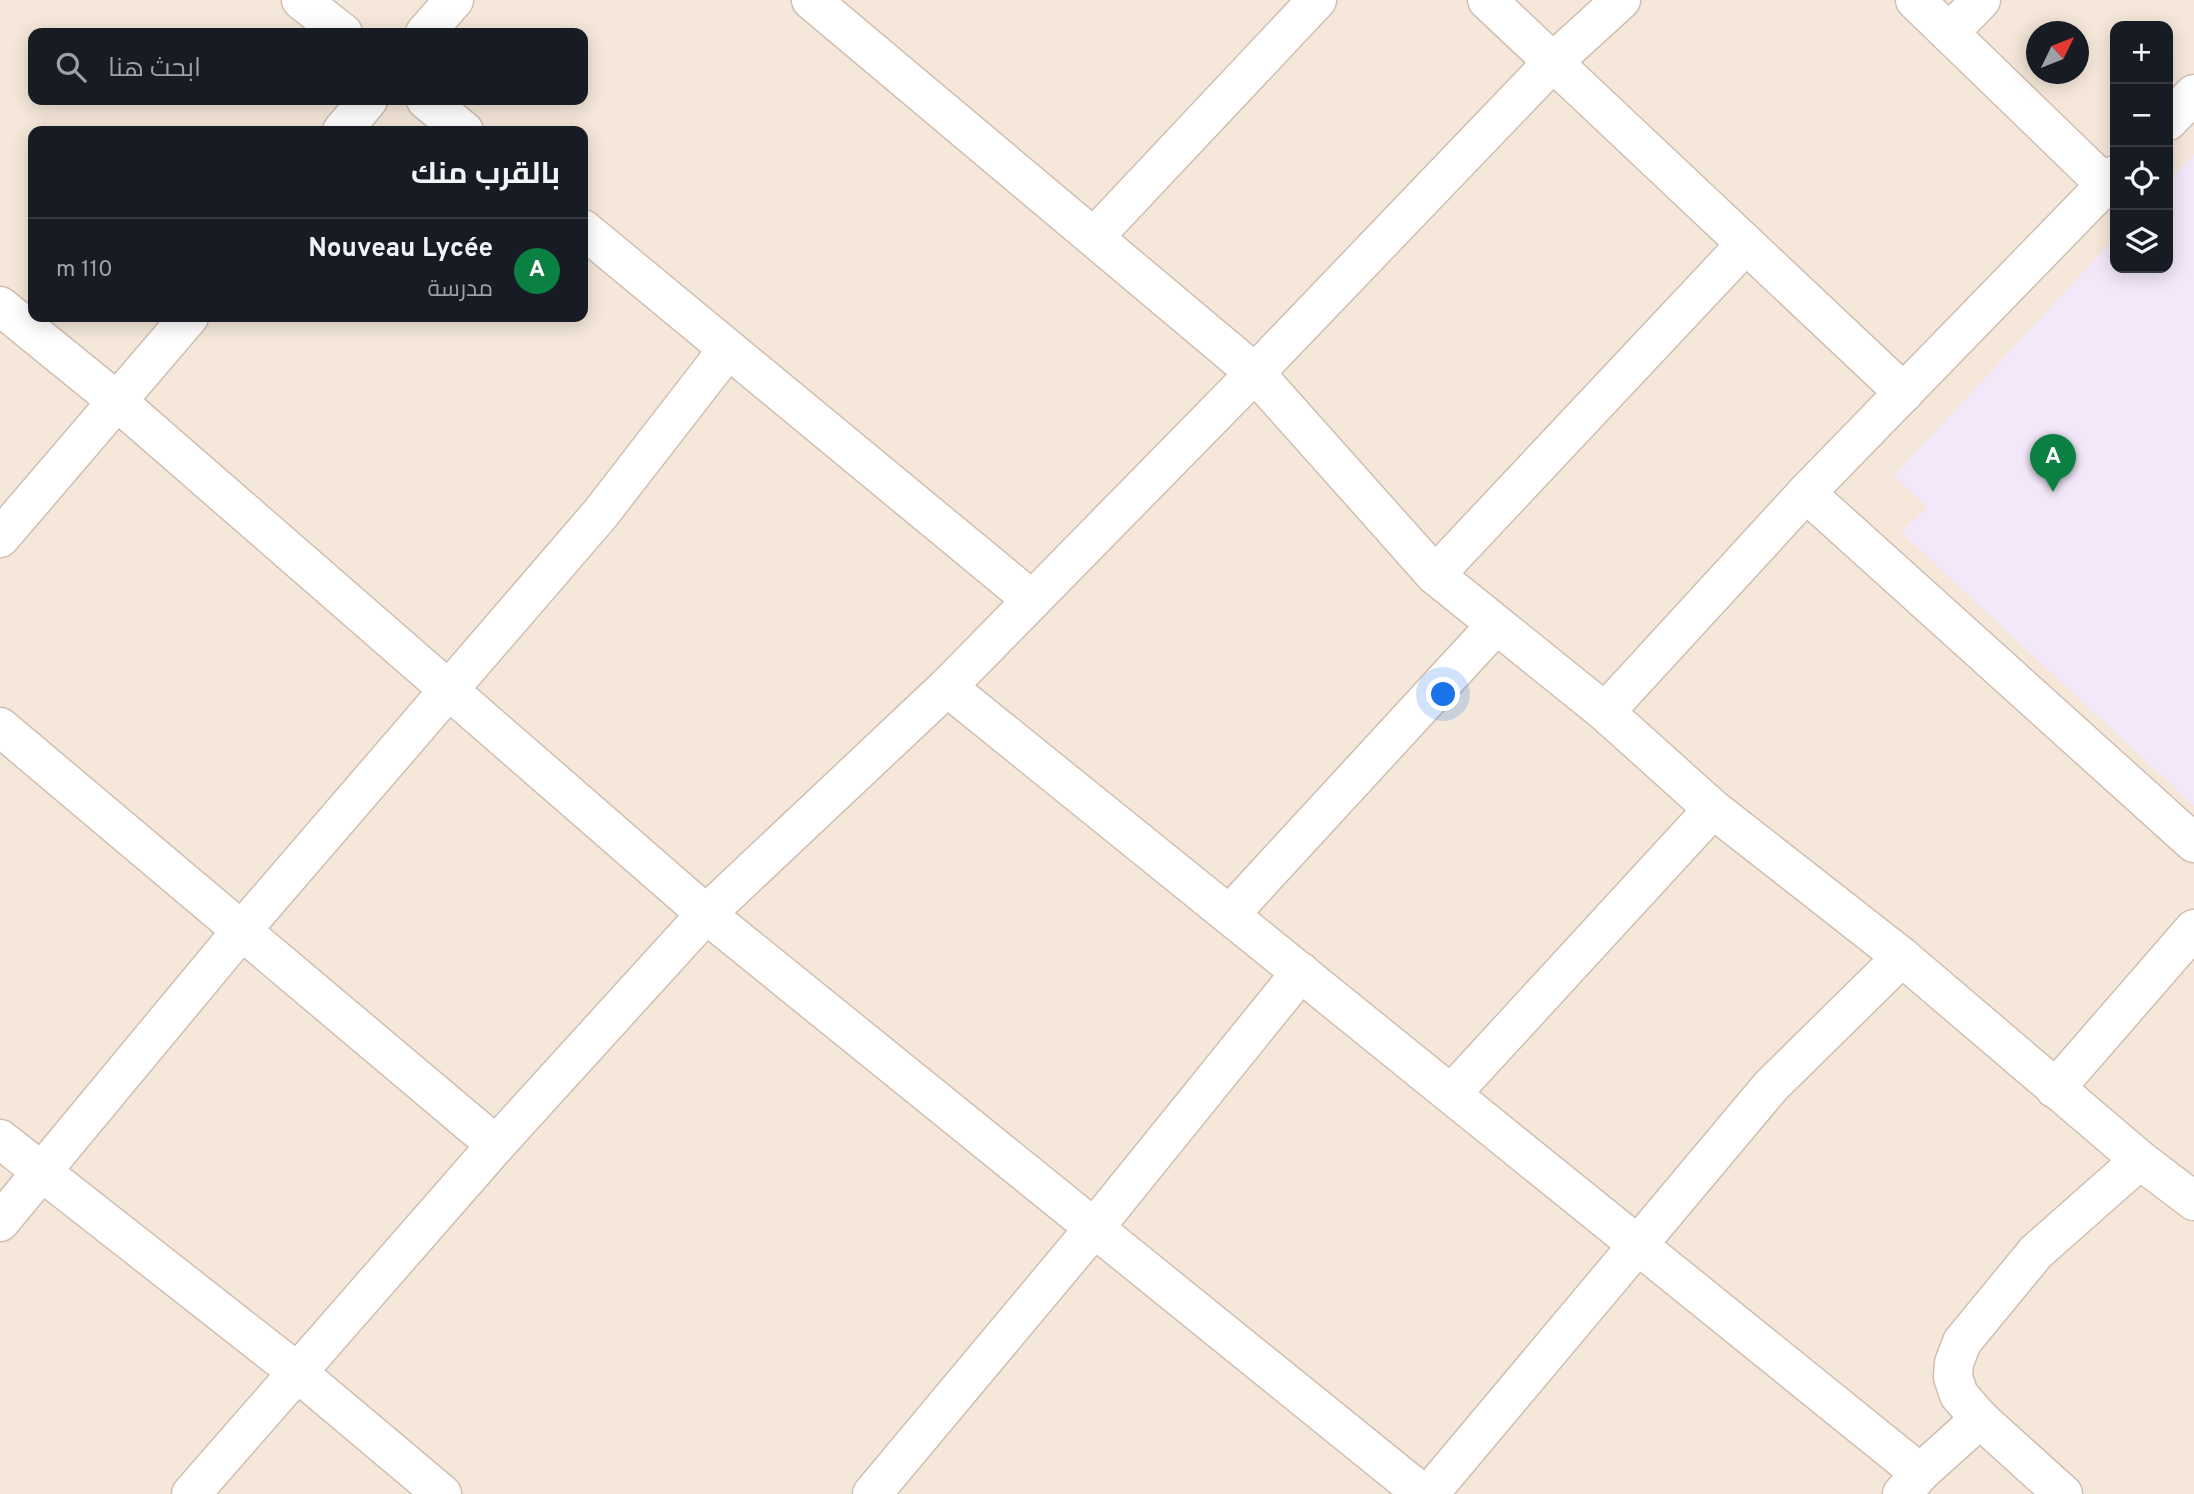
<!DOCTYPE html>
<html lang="ar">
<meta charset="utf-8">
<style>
:root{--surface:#171b24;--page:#242831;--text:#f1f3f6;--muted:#9ea1a6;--line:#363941;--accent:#0b8043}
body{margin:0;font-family:Overpass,Cairo,sans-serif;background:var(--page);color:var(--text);direction:rtl}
.controls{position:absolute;right:21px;top:21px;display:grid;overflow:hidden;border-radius:14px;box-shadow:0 4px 18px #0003}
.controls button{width:63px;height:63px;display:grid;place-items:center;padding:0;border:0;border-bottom:2px solid var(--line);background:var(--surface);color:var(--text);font:35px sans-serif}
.compass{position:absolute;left:2026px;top:21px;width:63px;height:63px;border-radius:50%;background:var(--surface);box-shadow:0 4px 18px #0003;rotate:47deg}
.you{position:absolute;left:1444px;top:695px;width:24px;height:24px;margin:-18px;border:5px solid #fff;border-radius:50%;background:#1a73e8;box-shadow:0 0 0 10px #1a73e833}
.badge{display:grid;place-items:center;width:46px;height:46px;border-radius:50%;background:var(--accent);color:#fff;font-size:23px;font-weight:700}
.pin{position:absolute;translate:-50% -58px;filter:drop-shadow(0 2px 4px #0008)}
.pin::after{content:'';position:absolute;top:37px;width:24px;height:21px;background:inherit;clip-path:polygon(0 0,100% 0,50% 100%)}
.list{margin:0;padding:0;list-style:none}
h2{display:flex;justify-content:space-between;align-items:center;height:91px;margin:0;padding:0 28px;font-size:30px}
h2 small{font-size:23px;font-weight:400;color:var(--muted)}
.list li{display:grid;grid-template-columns:46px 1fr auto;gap:21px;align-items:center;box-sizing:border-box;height:105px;padding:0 28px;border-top:2px solid var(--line)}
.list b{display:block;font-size:26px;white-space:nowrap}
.list p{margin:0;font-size:23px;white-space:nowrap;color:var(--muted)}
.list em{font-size:23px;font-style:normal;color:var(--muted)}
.icon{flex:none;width:38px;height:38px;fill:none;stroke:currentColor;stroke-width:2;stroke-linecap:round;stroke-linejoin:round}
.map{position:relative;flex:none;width:2194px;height:1494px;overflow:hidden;direction:ltr}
.search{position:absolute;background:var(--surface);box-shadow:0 4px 18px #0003;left:28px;top:28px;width:560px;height:77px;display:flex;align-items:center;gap:18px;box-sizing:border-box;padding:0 24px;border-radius:14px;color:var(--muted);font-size:26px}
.panel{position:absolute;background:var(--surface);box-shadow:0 4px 18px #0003;left:28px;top:126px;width:560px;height:196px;border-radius:14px;direction:rtl}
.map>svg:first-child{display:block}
.residential{fill:#f5e8da;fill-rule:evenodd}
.education{fill:#f3e8fa}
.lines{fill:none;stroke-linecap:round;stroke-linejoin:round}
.minor-casing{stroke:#d1beb0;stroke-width:41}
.minor{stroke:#fff;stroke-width:38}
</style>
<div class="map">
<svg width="2194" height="1494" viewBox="0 0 2194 1494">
<rect width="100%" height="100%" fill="#fdf6ec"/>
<!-- residential -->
<path class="residential" d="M0 0H2194V1494H0ZM2115 26H2168V268H2115ZM2036 32H2078V74H2036ZM33 33H583V100H33ZM33 131H583V317H33Z"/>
<!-- education -->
<path class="education" d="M2194 154V806L1901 532 1928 507 1894 476 2115 238V268H2168V182Z"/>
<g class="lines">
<defs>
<g id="minor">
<path d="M301 0 343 33"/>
<path d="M811 0 1255 373 1435 575 1605 712 1713 809 1902 957 2140 1160 2194 1201"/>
<path d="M1487 0 1904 393"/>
<path d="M1915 0 2106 185"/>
<path d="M425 33 454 0"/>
<path d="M1949 33 1981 0"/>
<path d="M426 100 464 131"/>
<path d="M2168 121 2194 94"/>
<path d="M342 131 368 100"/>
<path d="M583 229 1032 600"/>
<path d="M1094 237 1317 0"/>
<path d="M0 306 118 402 706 914 1423 1494"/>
<path d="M1806 493 2194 843"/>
<path d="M0 538 189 317"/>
<path d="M1435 575 1746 244"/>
<path d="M947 687 1920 1473"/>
<path d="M1605 712 1806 493 2115 175"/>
<path d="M0 727 496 1145"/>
<path d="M1230 914 1496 625"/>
<path d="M2055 1089 2194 929"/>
<path d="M1451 1094 1713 809"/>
<path d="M0 1139 297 1372 442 1494"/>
<path d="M0 1222 242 930 601 513 728 349"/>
<path d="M191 1494 496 1145 706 914 947 687 1255 373 1553 62 1621 0"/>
<path d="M872 1494 1095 1227 1301 972"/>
<path d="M1429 1494 1771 1086 1902 957"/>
<path d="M1902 1494 1920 1473 1980 1419"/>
<path d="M2063 1494 1980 1419 1959 1395 1953 1377 1954 1363 1962 1342 2036 1252 2140 1160"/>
</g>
</defs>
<!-- minor casing -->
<use href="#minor" class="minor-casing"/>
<!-- minor -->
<use href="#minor" class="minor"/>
</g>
</svg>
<div class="controls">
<button>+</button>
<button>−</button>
<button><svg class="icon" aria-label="locate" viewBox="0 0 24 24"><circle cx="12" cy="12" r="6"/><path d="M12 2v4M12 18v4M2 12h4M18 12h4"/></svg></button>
<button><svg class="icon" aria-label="layers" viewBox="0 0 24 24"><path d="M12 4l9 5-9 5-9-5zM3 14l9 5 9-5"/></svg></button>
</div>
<svg class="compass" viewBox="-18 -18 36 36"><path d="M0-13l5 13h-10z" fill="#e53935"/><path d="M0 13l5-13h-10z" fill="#9ea1a6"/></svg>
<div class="you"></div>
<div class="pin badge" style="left:2053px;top:492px">A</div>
<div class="search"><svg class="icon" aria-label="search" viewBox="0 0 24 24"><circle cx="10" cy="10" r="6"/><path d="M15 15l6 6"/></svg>ابحث هنا</div>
<section class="panel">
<h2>بالقرب منك<small></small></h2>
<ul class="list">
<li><span class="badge">A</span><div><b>Nouveau Lycée</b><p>مدرسة</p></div><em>110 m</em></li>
</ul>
</section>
</div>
